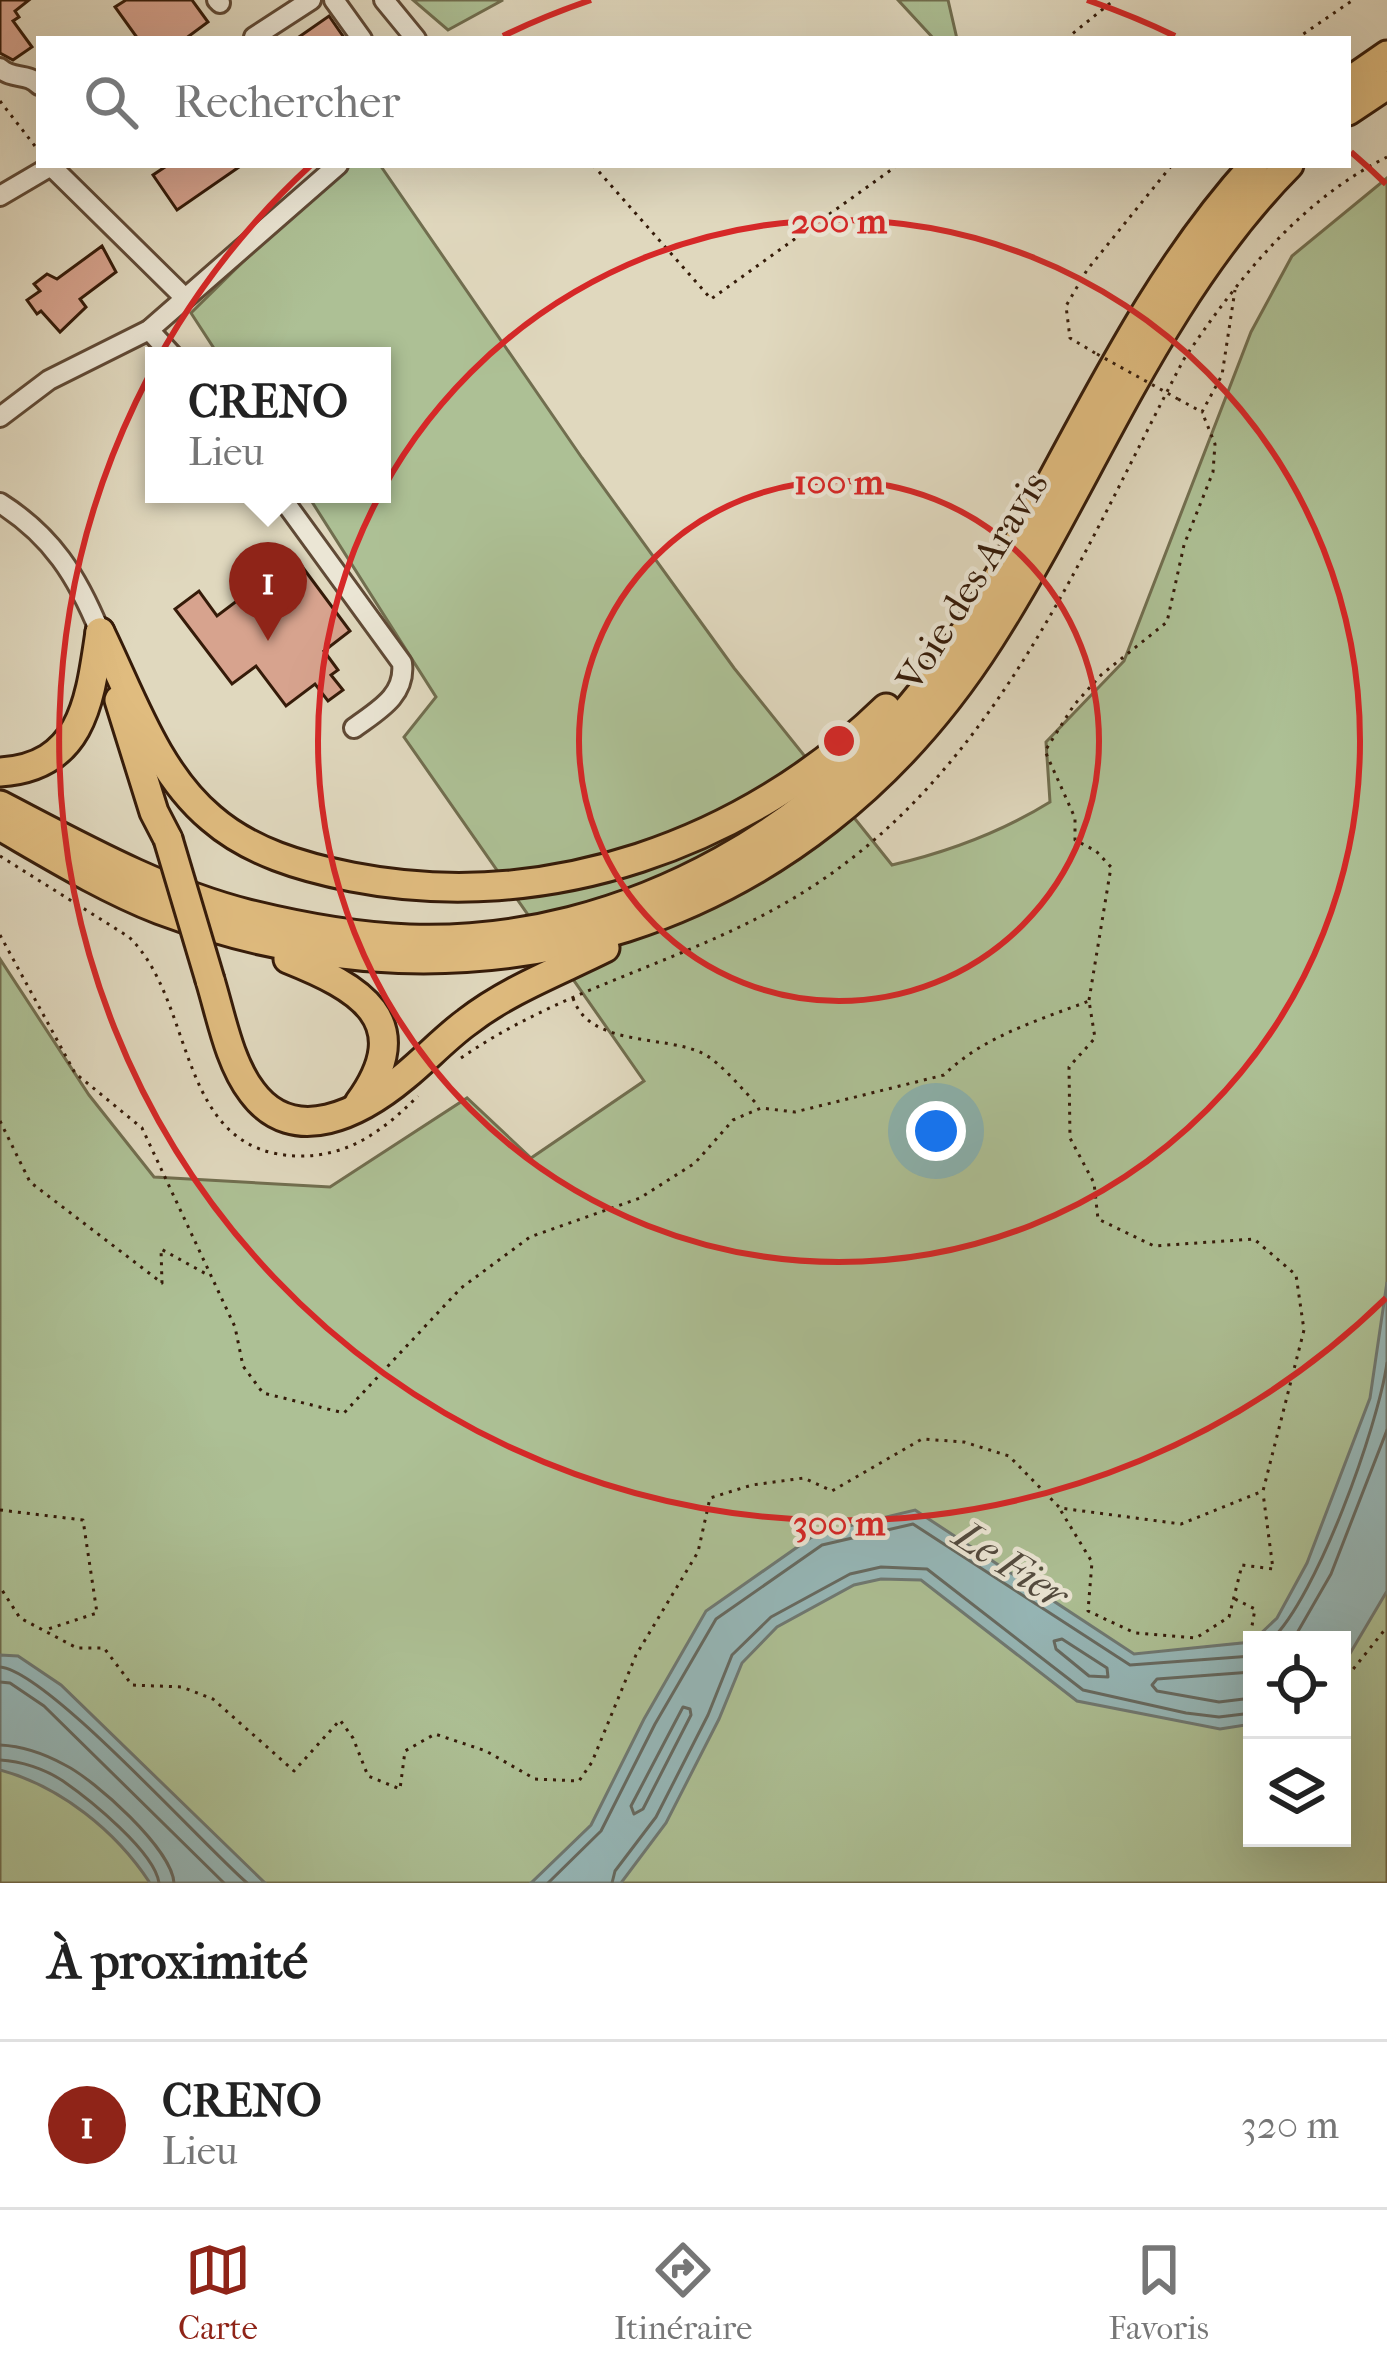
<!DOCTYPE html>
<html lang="fr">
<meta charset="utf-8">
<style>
:root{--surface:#fff;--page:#f6f6f6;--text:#222;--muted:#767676;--line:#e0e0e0;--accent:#8f2418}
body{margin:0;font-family:"IM FELL French Canon",serif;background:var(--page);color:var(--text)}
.controls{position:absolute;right:36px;bottom:36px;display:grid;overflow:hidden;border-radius:0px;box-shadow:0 12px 48px #0002}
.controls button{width:108px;height:108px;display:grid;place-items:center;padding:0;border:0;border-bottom:3px solid var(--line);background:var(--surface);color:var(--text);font:60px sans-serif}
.you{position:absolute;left:936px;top:1131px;width:42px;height:42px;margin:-30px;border:9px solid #fff;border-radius:50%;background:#1a73e8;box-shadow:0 0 0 18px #1a73e833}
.badge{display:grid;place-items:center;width:78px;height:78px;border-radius:50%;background:var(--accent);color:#fff;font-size:39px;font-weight:700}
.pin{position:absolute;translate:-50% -99px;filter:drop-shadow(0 3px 6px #0008)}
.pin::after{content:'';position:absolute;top:63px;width:42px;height:36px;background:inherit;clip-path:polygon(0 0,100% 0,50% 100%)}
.popup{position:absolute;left:145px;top:347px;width:246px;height:156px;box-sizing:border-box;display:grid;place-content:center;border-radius:0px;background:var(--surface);filter:drop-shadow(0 3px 9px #0005);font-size:39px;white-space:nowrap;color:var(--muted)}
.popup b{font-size:45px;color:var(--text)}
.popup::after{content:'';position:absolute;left:50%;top:100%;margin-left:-24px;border:24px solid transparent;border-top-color:var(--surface)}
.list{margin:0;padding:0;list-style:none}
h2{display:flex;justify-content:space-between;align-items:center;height:156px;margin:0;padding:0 48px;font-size:51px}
h2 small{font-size:39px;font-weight:400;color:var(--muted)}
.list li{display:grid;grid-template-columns:78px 1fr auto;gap:36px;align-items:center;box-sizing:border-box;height:168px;padding:0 48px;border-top:3px solid var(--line)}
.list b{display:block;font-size:45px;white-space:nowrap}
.list p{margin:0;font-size:39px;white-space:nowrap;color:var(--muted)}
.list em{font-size:39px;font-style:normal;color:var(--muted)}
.icon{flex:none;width:66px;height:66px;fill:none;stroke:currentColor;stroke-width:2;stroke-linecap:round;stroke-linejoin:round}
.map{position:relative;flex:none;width:1387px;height:1883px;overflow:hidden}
.search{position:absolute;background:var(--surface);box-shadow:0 12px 48px #0002;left:36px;right:36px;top:36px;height:132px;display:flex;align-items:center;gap:30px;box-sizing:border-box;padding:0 42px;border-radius:0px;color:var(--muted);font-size:45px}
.sheet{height:324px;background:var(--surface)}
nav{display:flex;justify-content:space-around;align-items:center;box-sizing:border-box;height:168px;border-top:3px solid var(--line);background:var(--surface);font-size:33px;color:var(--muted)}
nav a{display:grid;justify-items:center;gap:6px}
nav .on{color:var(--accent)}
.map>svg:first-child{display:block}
.green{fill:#adc095;stroke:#716e4f;stroke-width:3;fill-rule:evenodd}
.water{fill:#96b8b9;stroke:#6f7973;stroke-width:3}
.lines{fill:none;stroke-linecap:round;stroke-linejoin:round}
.shore{stroke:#666a61;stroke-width:3}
.building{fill:#d7a38e;stroke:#351b09;stroke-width:3}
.minor-casing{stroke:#604a36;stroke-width:24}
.highway-casing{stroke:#351b09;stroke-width:33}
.path{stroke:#351b09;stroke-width:3;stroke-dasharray:3 6;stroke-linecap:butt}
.minor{stroke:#ebe6d5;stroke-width:18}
.highway{stroke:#e0bc7f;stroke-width:27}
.highway-bridge-casing{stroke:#351b09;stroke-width:33;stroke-linecap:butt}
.path-bridge{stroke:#351b09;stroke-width:3;stroke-dasharray:3 6;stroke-linecap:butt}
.highway-bridge{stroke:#e0bc7f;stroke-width:27}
.ring{fill:none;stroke:#d62828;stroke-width:6}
.labels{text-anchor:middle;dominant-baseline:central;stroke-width:9;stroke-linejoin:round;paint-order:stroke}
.street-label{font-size:39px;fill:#351b09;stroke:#ebe6d5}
.water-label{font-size:42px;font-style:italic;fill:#524a3e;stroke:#ebe6d5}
.centre{fill:#d62828;stroke:#ebe6d5;stroke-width:6}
.ring-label{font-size:36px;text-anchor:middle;font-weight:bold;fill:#d62828;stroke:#ebe6d5;stroke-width:9;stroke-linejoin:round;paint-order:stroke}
</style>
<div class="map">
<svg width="1387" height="1883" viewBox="0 0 1387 1883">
<rect width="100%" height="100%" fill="#e0d8be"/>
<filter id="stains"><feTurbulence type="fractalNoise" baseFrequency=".00167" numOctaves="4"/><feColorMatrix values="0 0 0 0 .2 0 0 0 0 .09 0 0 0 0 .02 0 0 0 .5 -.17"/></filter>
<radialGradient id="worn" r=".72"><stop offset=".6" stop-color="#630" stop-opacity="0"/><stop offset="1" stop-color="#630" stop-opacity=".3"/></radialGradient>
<!-- green -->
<g class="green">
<path d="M413 0H503L448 30Z"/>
<path d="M898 0H948L957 39H934Z"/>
<path d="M341 165H380L582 458 734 668 892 865C948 852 1000 833 1050 802L1046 742 1124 661 1251 332 1292 256 1387 178V1883H0V959L89 1095 154 1177 330 1187 467 1098 531 1158 644 1081 404 737 436 697 307 494H382V356H219L191 313ZM1252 1640H1342V1838H1252Z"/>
</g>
<!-- water -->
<g class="water">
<path d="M1387 1282V1591L1342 1667V1640H1254L1277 1618 1307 1563 1370 1398Z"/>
<path d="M915 1510 1134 1654 1252 1642V1724L1220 1729 1077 1701 921 1580 881 1579 854 1585 777 1627 742 1663 719 1719 666 1823 621 1883H531L591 1825 644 1719 706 1611 816 1534Z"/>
<path d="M0 1655 18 1656 61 1685 265 1883H150C116 1831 60 1786 0 1770Z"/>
</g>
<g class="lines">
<!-- shore -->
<g class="shore">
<path d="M1062 1639 1107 1668 1108 1677 1089 1676 1056 1649 1054 1641Z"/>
<path d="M1271 1640C1317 1597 1378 1426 1387 1363"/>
<path d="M1293 1640 1331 1574 1387 1430"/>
<path d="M0 1667C47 1671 200 1842 247 1883"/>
<path d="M1252 1672 1157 1679 1152 1685 1157 1691 1219 1702 1252 1698"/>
<path d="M0 1682 10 1683 44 1706 224 1883"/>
<path d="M683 1707 690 1709 691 1715 643 1809 634 1814 631 1806Z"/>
<path d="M0 1745C22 1746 45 1754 65 1765 95 1780 172 1849 174 1883"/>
<path d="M0 1760C21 1761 45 1769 63 1781 89 1799 155 1852 159 1883"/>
<path d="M548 1883 601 1831 655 1724 716 1619 822 1545 913 1524 1130 1665 1252 1656"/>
<path d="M612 1883 615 1871 656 1817 708 1715 732 1655 771 1617 850 1574 881 1567 927 1569 1083 1690 1186 1713 1219 1717 1252 1713"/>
</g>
</g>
<!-- building -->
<g class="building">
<path d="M0 0H29L15 11 19 17 13 21 32 47 13 60 0 53Z"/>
<path d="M126 0H192L208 22 185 39H138L115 7Z"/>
<path d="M329 16 345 39H296Z"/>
<path d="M168 165H242L177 210 153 175Z"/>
<path d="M102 246 116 272 80 299 86 307 60 332 41 311 37 314 27 300 40 291 34 284 47 274 57 279Z"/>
<path d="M295 557 350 631 324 651 338 670 331 675 343 690 328 701 315 684 286 706 256 666 232 684 175 609 199 591 217 616Z"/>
</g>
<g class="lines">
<defs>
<g id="minor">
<path d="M217 0 220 3"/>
<path d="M334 0 362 39"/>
<path d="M384 0 416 39"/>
<path d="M254 37 311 0"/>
<path d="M0 68C12 80 27 72 39 85"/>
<path d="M0 196 51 166 185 298"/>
<path d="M149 330 173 356"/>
<path d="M0 417 49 380 149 330 338 165"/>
<path d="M279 494 402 663C406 696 377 711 354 728"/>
<path d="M0 503C52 536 77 576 100 632"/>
</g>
<g id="highway">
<path d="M1348 82 1387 55"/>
<path d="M1348 111 1387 85"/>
<path d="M100 632C131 695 156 772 211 818 250 852 302 867 352 877 547 915 746 844 886 708"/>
<path d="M119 700 154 812 168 839"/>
<path d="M0 772C84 767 90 698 100 632"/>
<path d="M0 805C79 846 161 892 248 914 301 927 355 937 409 939 628 947 841 822 959 641 1060 486 1128 303 1254 165"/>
<path d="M0 826C52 856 104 888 160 910 480 1029 806 928 990 639 1090 483 1157 298 1289 165"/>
<path d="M288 959C358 987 419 1020 359 1103"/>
<path d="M210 980C221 1016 229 1062 252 1092 294 1149 362 1112 405 1076 426 1059 445 1038 467 1022 508 990 559 971 605 948"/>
</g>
</defs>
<!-- minor casing -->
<use href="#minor" class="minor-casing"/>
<!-- highway casing -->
<use href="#highway" class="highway-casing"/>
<!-- path -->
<g class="path">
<path d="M1066 39 1114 0"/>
<path d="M1296 39 1353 0"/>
<path d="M0 101 38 150"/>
<path d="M593 165 711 299 898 165"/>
<path d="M1095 353 1070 338 1066 306 1087 270 1172 165"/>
<path d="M1178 399 1202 412 1222 375 1235 290"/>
<path d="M0 856 129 937C197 1003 175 1153 298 1156 349 1157 384 1130 418 1096"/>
<path d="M0 935 75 1073 142 1128 235 1327 243 1366 263 1393 344 1413 461 1288 530 1237 640 1198 695 1163 733 1120 761 1108 795 1112 944 1075C982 1037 1039 1020 1089 1001L1095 1038 1069 1067 1070 1138 1094 1183 1098 1219 1154 1246 1254 1239 1296 1275 1304 1330 1263 1491 1181 1524 1060 1508 1009 1456 964 1442 922 1439 832 1491 804 1478 752 1485 710 1498 698 1552 636 1655 592 1762 579 1781 535 1779 486 1751 435 1734 405 1751 400 1789 368 1776 353 1738 340 1720 294 1771 213 1699 182 1687 132 1685 104 1648H77L20 1618 0 1587"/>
<path d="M573 998C589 1047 665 1035 702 1053 722 1063 742 1090 759 1106"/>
<path d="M1089 1000 1111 867 1096 851 1075 840V818L1045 751 1074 705 1101 675 1167 622 1184 545 1213 472 1215 444 1202 412"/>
<path d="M461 1058C559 990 677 964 780 906 990 789 1078 560 1184 359 1238 279 1299 201 1387 157"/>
<path d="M0 1121 30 1182 162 1283 161 1249 208 1275"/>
<path d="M0 1510 83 1520 97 1613 45 1630"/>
<path d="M1061 1511 1092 1562 1088 1611 1135 1633 1196 1638 1229 1617 1242 1565 1273 1569 1263 1493"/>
<path d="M1235 1599 1255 1609 1245 1665"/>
<path d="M1342 1683 1387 1627"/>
</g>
<!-- minor -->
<use href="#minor" class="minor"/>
<!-- highway -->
<use href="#highway" class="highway"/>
<defs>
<path id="highway-bridge" d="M168 839 210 980"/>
</defs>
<!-- highway-bridge casing -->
<use href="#highway-bridge" class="highway-bridge-casing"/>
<!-- path-bridge -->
<path class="path-bridge" d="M1097 354 1178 399"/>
<!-- highway-bridge -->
<use href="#highway-bridge" class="highway-bridge"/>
</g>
<!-- distance rings -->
<g class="ring">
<circle cx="839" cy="741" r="260"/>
<circle cx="839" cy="741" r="521"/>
<path d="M1386 1298A781 781 0 1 1 311 165M503 36A781 781 0 0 1 591 0M1087 0A781 781 0 0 1 1175 36M1351 152A781 781 0 0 1 1386 184"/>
</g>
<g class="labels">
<!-- street labels -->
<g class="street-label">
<text transform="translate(972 581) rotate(-58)">Voie des Aravis</text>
</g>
<!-- water labels -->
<g class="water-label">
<text transform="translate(1011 1565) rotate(33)">Le Fier</text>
</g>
</g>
<circle cx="839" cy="741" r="18" class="centre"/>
<g class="ring-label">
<text x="839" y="233">200 m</text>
<text x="839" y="494">100 m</text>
<text x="839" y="1535">300 m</text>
</g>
<rect width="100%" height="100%" filter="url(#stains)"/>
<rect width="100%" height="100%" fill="url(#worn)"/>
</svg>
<div class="controls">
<button><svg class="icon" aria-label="locate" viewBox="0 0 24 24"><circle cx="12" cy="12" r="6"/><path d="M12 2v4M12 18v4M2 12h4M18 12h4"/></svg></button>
<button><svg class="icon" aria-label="layers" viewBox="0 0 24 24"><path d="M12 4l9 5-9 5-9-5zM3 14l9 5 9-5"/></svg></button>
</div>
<div class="you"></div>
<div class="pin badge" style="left:268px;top:641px">1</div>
<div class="popup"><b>CRENO</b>Lieu</div>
<div class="search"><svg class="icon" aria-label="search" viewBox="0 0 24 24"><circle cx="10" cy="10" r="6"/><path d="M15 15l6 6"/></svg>Rechercher</div>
</div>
<section class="sheet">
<h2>À proximité<small></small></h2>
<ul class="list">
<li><span class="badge">1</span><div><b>CRENO</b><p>Lieu</p></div><em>320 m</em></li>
</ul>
</section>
<nav>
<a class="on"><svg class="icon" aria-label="map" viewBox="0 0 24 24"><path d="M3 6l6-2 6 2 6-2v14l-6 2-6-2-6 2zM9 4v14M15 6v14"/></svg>Carte</a>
<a><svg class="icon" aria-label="directions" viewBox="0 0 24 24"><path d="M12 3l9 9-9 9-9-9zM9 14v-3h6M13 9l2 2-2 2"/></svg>Itinéraire</a>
<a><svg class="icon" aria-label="saved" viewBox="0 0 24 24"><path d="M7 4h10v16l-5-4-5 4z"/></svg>Favoris</a>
</nav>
